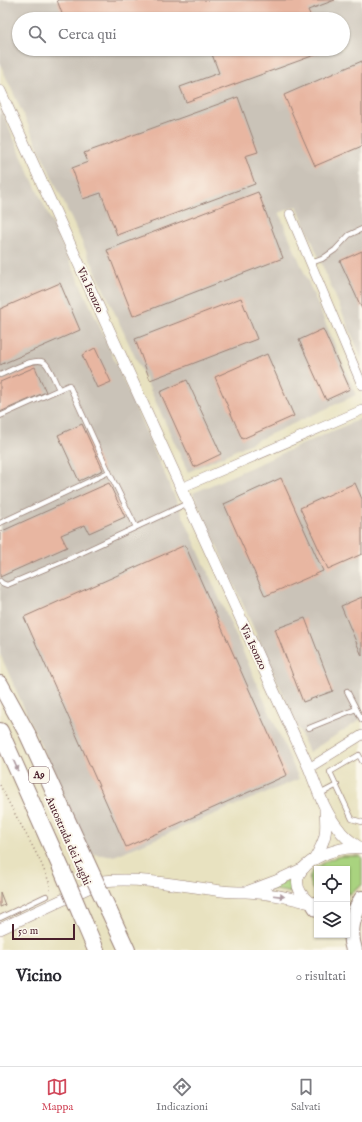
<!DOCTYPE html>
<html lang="it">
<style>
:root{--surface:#fff;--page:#f7f7f7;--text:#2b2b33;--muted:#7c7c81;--line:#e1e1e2;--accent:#d1495b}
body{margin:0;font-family:"IM FELL English",serif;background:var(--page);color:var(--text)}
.controls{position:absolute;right:12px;bottom:12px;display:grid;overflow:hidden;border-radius:0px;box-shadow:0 1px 3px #0004}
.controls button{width:36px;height:36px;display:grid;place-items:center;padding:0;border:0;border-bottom:1px solid var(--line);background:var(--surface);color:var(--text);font:20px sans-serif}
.scale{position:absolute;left:12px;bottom:10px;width:63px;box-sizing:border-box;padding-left:4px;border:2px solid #4a1f2b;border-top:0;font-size:11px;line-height:14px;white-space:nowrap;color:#4a1f2b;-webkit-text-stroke:3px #fbf7ec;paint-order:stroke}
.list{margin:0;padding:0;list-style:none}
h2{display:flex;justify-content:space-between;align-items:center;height:52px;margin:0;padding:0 16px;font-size:17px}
h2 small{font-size:13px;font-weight:400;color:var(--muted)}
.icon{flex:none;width:22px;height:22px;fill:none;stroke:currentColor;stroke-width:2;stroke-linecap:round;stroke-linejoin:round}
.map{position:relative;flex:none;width:362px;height:950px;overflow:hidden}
.search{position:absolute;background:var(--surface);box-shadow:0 1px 3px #0004;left:12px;right:12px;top:12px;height:44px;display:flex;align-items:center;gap:10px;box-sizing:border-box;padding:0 14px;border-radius:22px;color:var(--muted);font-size:15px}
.sheet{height:116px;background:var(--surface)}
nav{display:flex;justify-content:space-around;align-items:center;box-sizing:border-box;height:56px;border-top:1px solid var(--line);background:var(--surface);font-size:11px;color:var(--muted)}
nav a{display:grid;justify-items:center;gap:2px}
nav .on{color:var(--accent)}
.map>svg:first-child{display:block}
.industrial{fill:#cac3b8;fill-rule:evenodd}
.green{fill:#a9d37f;stroke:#7a7955}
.building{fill:#e8b6a1}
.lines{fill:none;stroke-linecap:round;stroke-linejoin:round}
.service-casing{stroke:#998076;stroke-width:6}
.minor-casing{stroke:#998076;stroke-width:10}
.tertiary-casing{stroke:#998076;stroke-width:12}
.motorway-casing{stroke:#998076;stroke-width:18}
.path{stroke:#998076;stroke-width:1.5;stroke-dasharray:1 3;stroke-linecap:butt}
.service{stroke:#fff;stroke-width:4.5}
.minor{stroke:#fff;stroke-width:9}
.tertiary{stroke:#fff;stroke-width:11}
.motorway{stroke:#fff;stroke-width:16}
.motorway-bridge-casing{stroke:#998076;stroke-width:18;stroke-linecap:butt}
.motorway-bridge{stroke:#fff;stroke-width:16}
.oneway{fill:#ae9aa0}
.labels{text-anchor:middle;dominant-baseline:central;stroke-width:4;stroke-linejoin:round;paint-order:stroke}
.shield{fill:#fbf7ec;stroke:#7f6065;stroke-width:1}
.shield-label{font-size:10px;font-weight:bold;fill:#4a1f2b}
.street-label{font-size:11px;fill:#4a1f2b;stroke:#fbf7ec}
</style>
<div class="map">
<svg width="362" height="950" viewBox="0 0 362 950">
<rect width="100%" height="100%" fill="#fbf7ec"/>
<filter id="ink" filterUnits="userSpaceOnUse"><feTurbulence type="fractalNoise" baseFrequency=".025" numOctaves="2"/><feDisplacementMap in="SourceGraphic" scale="8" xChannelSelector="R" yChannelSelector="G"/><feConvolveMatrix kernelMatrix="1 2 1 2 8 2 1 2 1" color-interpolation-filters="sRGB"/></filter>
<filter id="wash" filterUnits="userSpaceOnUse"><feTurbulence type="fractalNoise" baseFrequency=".012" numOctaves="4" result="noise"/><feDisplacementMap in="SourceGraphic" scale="16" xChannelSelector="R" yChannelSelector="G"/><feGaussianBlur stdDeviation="0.9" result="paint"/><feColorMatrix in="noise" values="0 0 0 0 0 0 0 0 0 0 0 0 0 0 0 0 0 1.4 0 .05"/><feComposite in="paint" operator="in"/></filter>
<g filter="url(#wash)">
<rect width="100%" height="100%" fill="#e8e2c0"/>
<!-- industrial -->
<g class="industrial">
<path d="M0 0H362V359L297 206 279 213 356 395 188 472 0 64ZM19 19H343V49H19Z"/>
<path d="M0 107 21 155 99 325 299 779 114 856 89 854 0 654Z"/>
<path d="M362 418V719L309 752 193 493Z"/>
</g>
<!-- green -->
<g class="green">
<path d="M343 856H360L362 858V885L351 893 347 894V869H317V894H316C305 880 308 872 322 864 330 859 334 857 343 856Z"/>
<path d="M291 878 292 887 294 893 269 889Z"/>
</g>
<g id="blocks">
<!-- building -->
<g class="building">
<path d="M57 0H335L308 10 312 19H167L165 15 155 19H64Z"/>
<path d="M210 49H322L323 52 186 102 180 87 219 73Z"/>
<path d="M362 61V146L315 166 284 95Z"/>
<path d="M238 97 258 152 245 156 255 184 117 235 101 193 83 199 72 168 88 162 84 153Z"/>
<path d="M258 192 283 258 133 316 107 250Z"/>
<path d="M362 251V309L340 261Z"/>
<path d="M60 283 80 330 0 365V309Z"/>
<path d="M241 298 257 339 150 380 135 339Z"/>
<path d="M323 329 350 389 326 400 299 340Z"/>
<path d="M95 348 111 382 97 388 82 355Z"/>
<path d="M267 354 294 416 242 439 215 377Z"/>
<path d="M35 367 46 392 0 412V382Z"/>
<path d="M187 380 221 454 194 467 160 392Z"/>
<path d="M82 424 103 470 79 481 58 435Z"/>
<path d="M281 478 323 571 265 596 224 504Z"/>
<path d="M109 483 125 517 89 533 85 525 61 535 67 547 0 577V532Z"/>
<path d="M355 483 362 499V554L328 569 300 508Z"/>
<path d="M185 545 287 775 126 847 24 617Z"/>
<path d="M362 597V656L341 606Z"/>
<path d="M305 618 333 691 303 702 275 629Z"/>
<path d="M0 892 5 905 0 907Z"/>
</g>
</g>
</g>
<g filter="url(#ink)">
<use href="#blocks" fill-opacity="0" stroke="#998076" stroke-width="1"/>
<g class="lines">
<defs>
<g id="service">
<path d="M311 263 322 259 335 250 349 235 362 229"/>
<path d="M0 375C10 371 39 354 46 364 51 370 55 382 59 389"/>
<path d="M0 416 69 385 109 472 0 523"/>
<path d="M109 472 136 527"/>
<path d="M0 581 2 583 7 585 64 561 188 503"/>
<path d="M347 691 362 720"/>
<path d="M309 728 356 709"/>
<path d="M362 761 359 755 330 772 352 819 362 822"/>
<path d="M320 794 337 785"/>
<path d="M0 918 46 896"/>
</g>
<g id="minor">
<path d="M290 214 362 385"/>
<path d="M181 488 362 410"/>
<path d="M309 768 362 735"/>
</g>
<g id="tertiary">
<path d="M0 91 309 768C317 788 324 811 338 828 343 836 351 842 359 847"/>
<path d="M315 858C326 839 327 833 325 810"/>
<path d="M249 891 276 881 304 868"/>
<path d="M309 902C272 870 334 844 361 848"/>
<path d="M0 929 103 881C143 877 183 886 222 891 230 892 238 892 246 892 268 893 289 897 310 903"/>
</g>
<g id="motorway">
<path d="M0 684 28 735 85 859"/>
<path d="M0 731 62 870"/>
<path d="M315 905 317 908"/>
<path d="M109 911 127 950"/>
<path d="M84 922 96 950"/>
<path d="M354 950C348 931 352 916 362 899"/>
</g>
</defs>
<!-- service casing -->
<use href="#service" class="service-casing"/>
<!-- minor casing -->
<use href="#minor" class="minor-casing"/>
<!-- tertiary casing -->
<use href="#tertiary" class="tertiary-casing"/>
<!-- motorway casing -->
<use href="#motorway" class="motorway-casing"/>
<!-- path -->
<path class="path" d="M0 785C13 812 29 838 42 865 45 874 51 882 50 891"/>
<!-- service -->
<use href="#service" class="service"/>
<!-- minor -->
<use href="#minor" class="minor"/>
<!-- tertiary -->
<use href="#tertiary" class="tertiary"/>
<!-- motorway -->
<use href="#motorway" class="motorway"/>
<defs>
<g id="motorway-bridge">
<path d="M85 859 109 911"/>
<path d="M62 870 84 922"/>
</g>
</defs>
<!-- motorway-bridge casing -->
<use href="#motorway-bridge" class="motorway-bridge-casing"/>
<!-- motorway-bridge -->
<use href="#motorway-bridge" class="motorway-bridge"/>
</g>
<!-- one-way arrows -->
<defs><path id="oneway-solid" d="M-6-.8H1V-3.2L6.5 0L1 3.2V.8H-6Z"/></defs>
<g class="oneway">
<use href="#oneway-solid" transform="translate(16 766) rotate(66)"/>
<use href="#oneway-solid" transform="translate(279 896) rotate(7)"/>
</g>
</g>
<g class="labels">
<!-- shield labels -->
<rect class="shield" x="29" y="767" width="20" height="16" rx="3"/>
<g class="shield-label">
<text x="39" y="775">A9</text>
</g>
<!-- street labels -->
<g class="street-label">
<text transform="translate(90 290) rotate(65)">Via Isonzo</text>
<text transform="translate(253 647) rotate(65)">Via Isonzo</text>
<text transform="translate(68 841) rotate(66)">Autostrada dei Laghi</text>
</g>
</g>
</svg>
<div class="controls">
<button><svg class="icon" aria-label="locate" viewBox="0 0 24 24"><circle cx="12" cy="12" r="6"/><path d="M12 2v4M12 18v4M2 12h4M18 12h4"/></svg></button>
<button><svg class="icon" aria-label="layers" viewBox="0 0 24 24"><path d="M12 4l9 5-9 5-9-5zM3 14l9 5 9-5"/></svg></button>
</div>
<div class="scale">50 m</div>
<div class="search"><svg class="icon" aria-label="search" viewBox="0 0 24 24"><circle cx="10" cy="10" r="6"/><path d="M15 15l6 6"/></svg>Cerca qui</div>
</div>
<section class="sheet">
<h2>Vicino<small>0 risultati</small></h2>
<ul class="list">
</ul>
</section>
<nav>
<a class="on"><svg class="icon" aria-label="map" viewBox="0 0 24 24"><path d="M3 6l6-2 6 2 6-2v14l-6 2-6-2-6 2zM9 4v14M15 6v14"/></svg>Mappa</a>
<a><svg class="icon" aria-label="directions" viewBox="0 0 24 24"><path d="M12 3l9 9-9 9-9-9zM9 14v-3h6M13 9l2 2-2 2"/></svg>Indicazioni</a>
<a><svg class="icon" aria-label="saved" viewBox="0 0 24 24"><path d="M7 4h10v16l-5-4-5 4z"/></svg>Salvati</a>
</nav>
